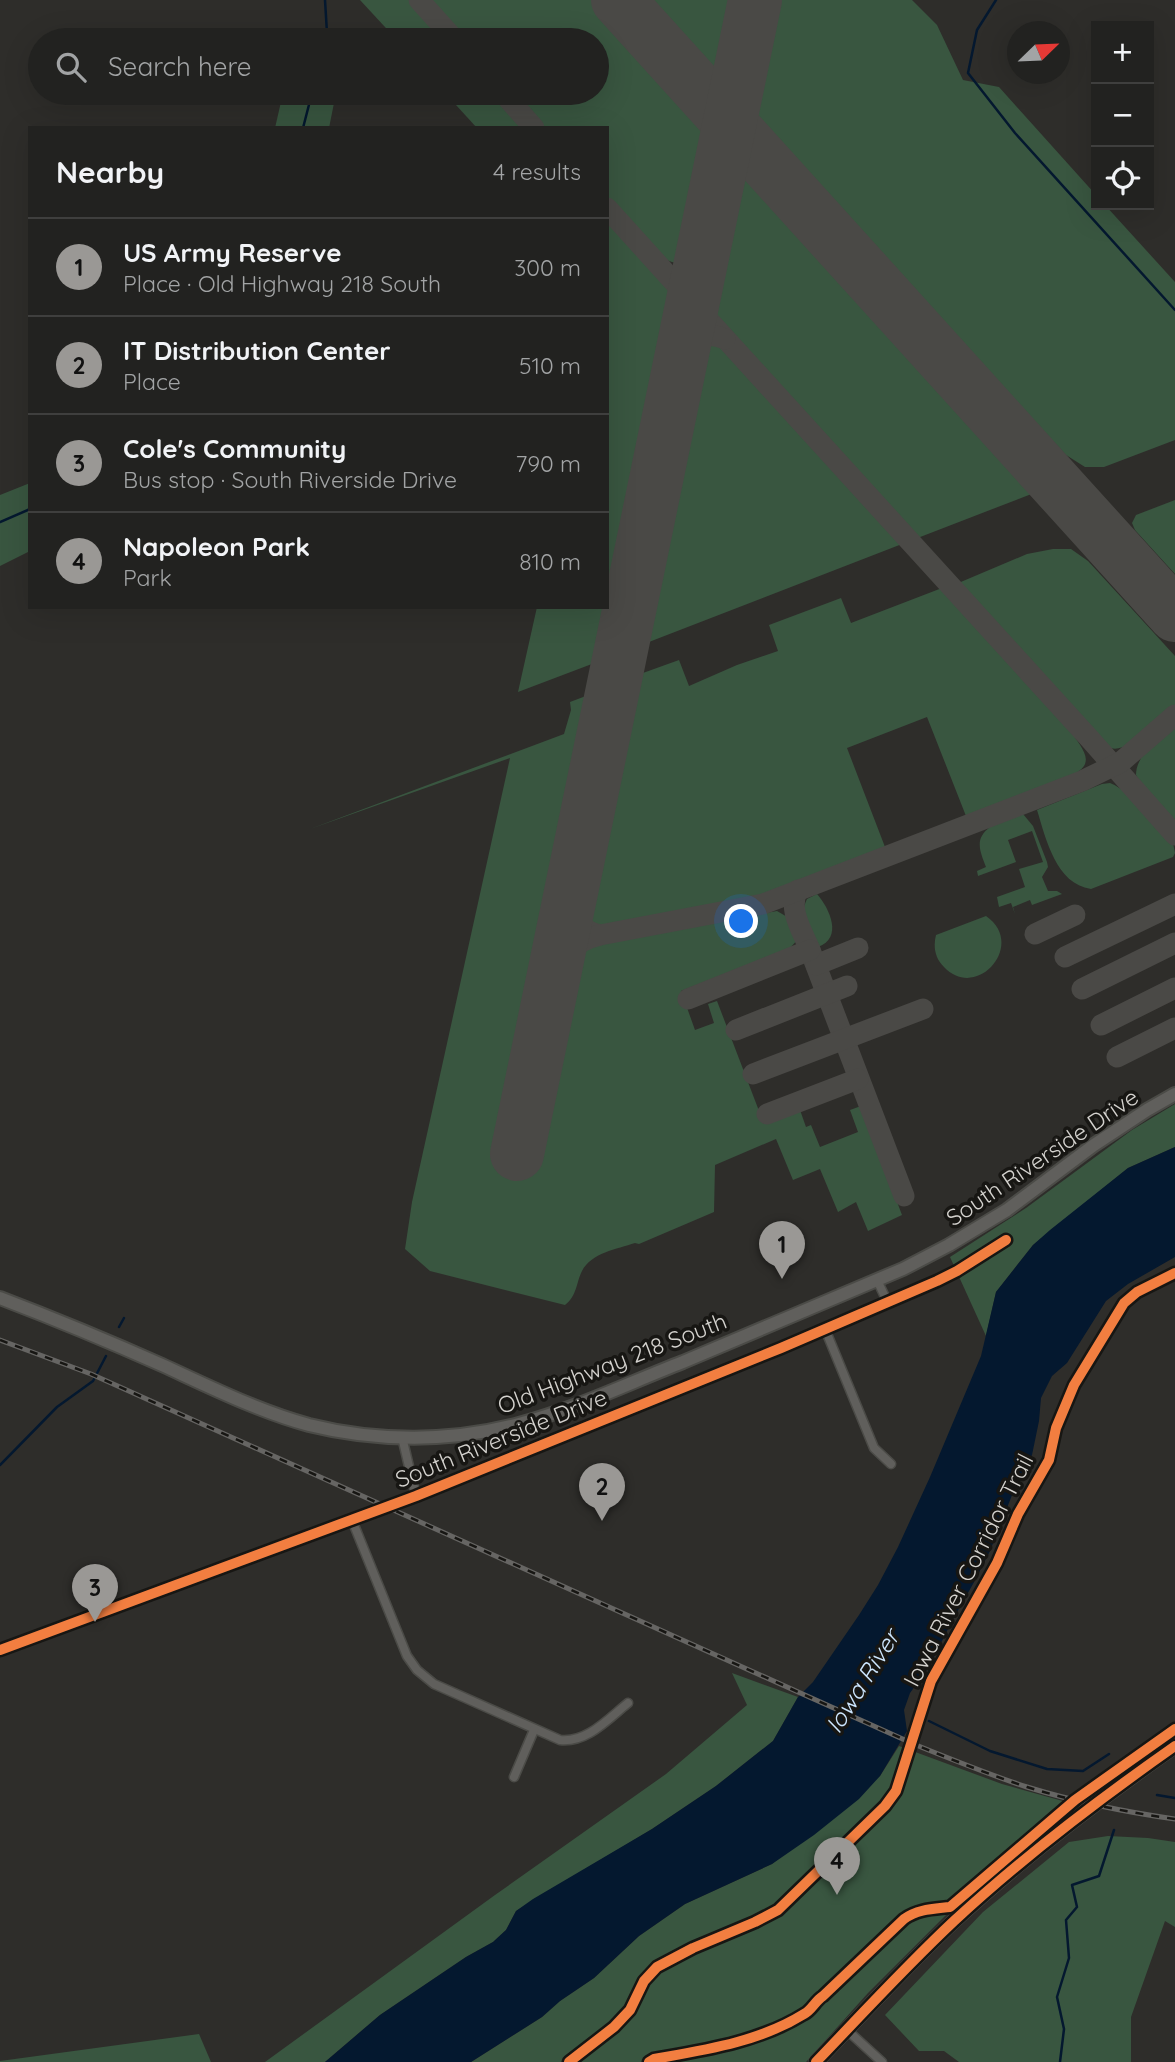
<!DOCTYPE html>
<meta charset="utf-8">
<style>
:root{--surface:#222220;--page:#2e2f2d;--text:#f1f3f6;--muted:#a2a4a5;--line:#3f3f3e;--accent:#9a9895}
body{margin:0;font-family:Quicksand,sans-serif;background:var(--page);color:var(--text)}
.controls{position:absolute;right:21px;top:21px;display:grid;overflow:hidden;border-radius:0px;box-shadow:0 7px 28px #0002}
.controls button{width:63px;height:63px;display:grid;place-items:center;padding:0;border:0;border-bottom:2px solid var(--line);background:var(--surface);color:var(--text);font:35px sans-serif}
.compass{position:absolute;left:1007px;top:21px;width:63px;height:63px;border-radius:50%;background:var(--surface);box-shadow:0 7px 28px #0002;rotate:67deg}
.you{position:absolute;left:742px;top:922px;width:24px;height:24px;margin:-18px;border:5px solid #fff;border-radius:50%;background:#1a73e8;box-shadow:0 0 0 10px #1a73e833}
.badge{display:grid;place-items:center;width:46px;height:46px;border-radius:50%;background:var(--accent);color:#111;font-size:23px;font-weight:700}
.pin{position:absolute;translate:-50% -58px;filter:drop-shadow(0 2px 4px #0008)}
.pin::after{content:'';position:absolute;top:37px;width:24px;height:21px;background:inherit;clip-path:polygon(0 0,100% 0,50% 100%)}
.list{margin:0;padding:0;list-style:none}
h2{display:flex;justify-content:space-between;align-items:center;height:91px;margin:0;padding:0 28px;font-size:30px}
h2 small{font-size:23px;font-weight:400;color:var(--muted)}
.list li{display:grid;grid-template-columns:46px 1fr auto;gap:21px;align-items:center;box-sizing:border-box;height:98px;padding:0 28px;border-top:2px solid var(--line)}
.list b{display:block;font-size:26px;white-space:nowrap}
.list p{margin:0;font-size:23px;white-space:nowrap;color:var(--muted)}
.list em{font-size:23px;font-style:normal;color:var(--muted)}
.icon{flex:none;width:38px;height:38px;fill:none;stroke:currentColor;stroke-width:2;stroke-linecap:round;stroke-linejoin:round}
.map{position:relative;flex:none;width:1175px;height:2062px;overflow:hidden}
.search{position:absolute;background:var(--surface);box-shadow:0 7px 28px #0002;left:28px;top:28px;width:581px;height:77px;display:flex;align-items:center;gap:18px;box-sizing:border-box;padding:0 24px;border-radius:38px;color:var(--muted);font-size:26px}
.panel{position:absolute;background:var(--surface);box-shadow:0 7px 28px #0002;left:28px;top:126px;width:581px;height:483px;border-radius:0px}
.map>svg:first-child{display:block}
.green{fill:#395640}
.water{fill:#04182f}
.lines{fill:none;stroke-linecap:round;stroke-linejoin:round}
.stream{stroke:#04182f;stroke-width:2.5}
.taxiway{stroke:#4a4946;stroke-width:21}
.runway{stroke:#4a4946;stroke-width:54}
.street-casing{stroke:#4b4b47;stroke-width:11}
.secondary-casing{stroke:#4b4b47;stroke-width:16}
.street{stroke:#605f5c;stroke-width:8}
.secondary{stroke:#605f5c;stroke-width:12}
.rail-casing{stroke:#666563;stroke-width:5}
.rail{stroke:#171613;stroke-width:2.5;stroke-dasharray:8;stroke-linecap:butt}
.cycleway-casing{stroke:#171613;stroke-width:15}
.cycleway{stroke:#f27e40;stroke-width:10}
.labels{text-anchor:middle;dominant-baseline:central;stroke-width:7;stroke-linejoin:round;paint-order:stroke}
.street-label{font-size:23px;fill:#d4d2ce;stroke:#171613}
.water-label{font-size:24px;font-style:italic;fill:#cde6fe;stroke:#171613}
</style>
<div class="map">
<svg width="1175" height="2062" viewBox="0 0 1175 2062">
<rect width="100%" height="100%" fill="#2e2d2a"/>
<!-- green -->
<g class="green">
<path d="M360 0H410L446 40H397Z"/>
<path d="M427 0H593L714 133 689 250 687 254H684L683 260C679 261 676 263 672 262 657 258 619 212 607 199V128H543L511 93H597V40H464Z"/>
<path d="M643 0H741L723 89Z"/>
<path d="M769 0H912L937 25 963 80 999 87 1096 195V205H1105L1175 282V440L1104 467H1085L1066 455 746 114Z"/>
<path d="M283 93H336L329 128H275Z"/>
<path d="M445 93H494L526 128H477Z"/>
<path d="M736 159 918 367 1034 493 915 539 716 319 710 310 711 302 708 301Z"/>
<path d="M607 218 669 286 675 295 674 303 677 304V309L605 659 518 692 537 607H607Z"/>
<path d="M709 343 716 344 736 360 902 544 636 647 696 355 698 350 701 351 703 345Z"/>
<path d="M30 483V551L0 566V495Z"/>
<path d="M1175 500V574L1135 530 1132 523 1136 515Z"/>
<path d="M1053 549H1071L1088 561 1175 656V706C1162 717 1128 754 1111 748 1103 744 1096 736 1089 730L956 584 1027 554Z"/>
<path d="M942 588 1071 730C1078 746 1100 762 1072 775L966 816 927 717 847 748 885 847 752 898 604 925C592 925 586 919 582 908L629 678 679 660 689 686 737 665 778 651 769 625 841 598 851 623Z"/>
<path d="M599 691 502 1164 529 1171 572 964C582 951 590 947 605 943L777 911 789 918 799 938 790 948 681 991 695 1030 714 1023 708 1004 717 1001 764 1124 800 1110 806 1127 811 1125 820 1147 858 1132 850 1110 861 1106 902 1215 868 1231 856 1202 838 1212 820 1169 793 1180 776 1139 715 1165 714 1212 639 1244 635 1243C617 1249 591 1253 582 1271 576 1283 577 1296 565 1305L430 1271 405 1249 412 1202 510 758 310 829 564 734 571 710 570 702Z"/>
<path d="M1175 724V826L1154 802 1136 775C1136 754 1160 737 1175 724Z"/>
<path d="M1110 783C1134 793 1156 824 1173 843L1175 853 1173 857 1091 889C1056 884 1046 839 1037 810L1102 784Z"/>
<path d="M1023 814 1033 826 1047 862 1048 867 1042 877 1048 891H1057L1062 894 1032 905 1030 900 1013 907 1015 914 1011 903 999 907 997 897 1025 887 1019 869 1043 862 1032 831 1008 840 1016 862 978 876 977 871 986 867C980 851 974 839 990 827Z"/>
<path d="M817 894C830 909 843 938 818 947 806 935 799 914 807 899Z"/>
<path d="M986 916C1027 944 977 1002 944 967 935 958 933 947 936 935Z"/>
<path d="M1175 1104V1147L1128 1168 1033 1245 996 1292 986 1336 950 1257 1026 1208 1132 1130Z"/>
<path d="M732 1673 798 1697 773 1741 716 1786 652 1829 516 1911 506 1930 493 1942 466 1957 380 2015 325 2062H265L495 1895 666 1774 747 1705Z"/>
<path d="M899 1746 1002 1784 1077 1805 951 1910 868 1993 806 2062H471L542 2017 560 2001 594 1978 639 1936 685 1904 772 1864 880 1776Z"/>
<path d="M1108 1836 1148 1838 1175 1842V1927L1165 1921 1131 2017V2062H959L944 2051H919L885 2015 983 1912 1069 1842Z"/>
<path d="M199 2034 211 2062H0V2061Z"/>
</g>
<!-- water -->
<path class="water" d="M1175 1147V1257L1128 1284 1106 1301 1067 1363 1052 1376 1041 1398 1039 1421 1032 1455 1016 1485 990 1551 973 1584 952 1621 929 1667 910 1693 904 1710 907 1731 880 1776 859 1799 814 1835 772 1864 685 1904 639 1936 594 1978 560 2001 542 2017 471 2062H325L380 2015 466 1957 493 1942 506 1930 516 1911 533 1899 652 1829 716 1786 773 1741 798 1697 813 1682 859 1615 878 1585 898 1547 930 1477 981 1356 996 1292 1033 1245 1050 1230 1128 1168Z"/>
<g class="lines">
<!-- stream -->
<g class="stream">
<path d="M996 0 977 30 968 73 1015 133 1175 310"/>
<path d="M325 40 327 33 325 0"/>
<path d="M303 128 312 93"/>
<path d="M0 522 30 509"/>
<path d="M119 1327 124 1318"/>
<path d="M0 1465 57 1407 93 1381 106 1356"/>
<path d="M929 1721 990 1751 1047 1769 1083 1771 1109 1754"/>
<path d="M1157 1795 1175 1798"/>
<path d="M1060 2062 1064 2029 1057 1997 1069 1958 1066 1920 1077 1907 1072 1885 1099 1876 1114 1830"/>
</g>
<!-- taxiway -->
<g class="taxiway">
<path d="M419 0 455 40"/>
<path d="M503 93 534 128"/>
<path d="M607 208 683 292 688 301 689 310 674 387"/>
<path d="M711 219 696 292 697 304 702 313 1089 738 1175 835"/>
<path d="M668 429 683 355C691 337 707 331 725 339"/>
<path d="M587 823 572 897C570 916 581 931 600 935"/>
<path d="M798 890C787 909 803 932 810 950L904 1196"/>
<path d="M1035 934 1075 915"/>
<path d="M1065 957 1175 904"/>
<path d="M816 965 858 948"/>
<path d="M1082 989 1175 943"/>
<path d="M688 999 810 950"/>
<path d="M1101 1025 1175 988"/>
<path d="M736 1030 847 986"/>
<path d="M540 1050C543 1034 547 1017 550 1001 557 967 563 944 600 935L763 904 1082 781 1121 762 1175 715"/>
<path d="M1117 1057 1175 1028"/>
<path d="M753 1074 923 1009"/>
<path d="M767 1114 858 1079"/>
</g>
<!-- runway -->
<g class="runway">
<path d="M618 0 1175 615"/>
<path d="M517 1154 755 0"/>
</g>
<defs>
<g id="street">
<path d="M877 1280 887 1301"/>
<path d="M825 1329 874 1448 891 1464"/>
<path d="M402 1437 416 1496"/>
<path d="M352 1520 407 1656 417 1670 434 1684 560 1740C587 1743 608 1719 628 1703"/>
<path d="M0 1650 416 1496 781 1348 937 1281 957 1271 1006 1240"/>
<path d="M514 1777 534 1730"/>
<path d="M847 2030 882 2062"/>
</g>
<g id="secondary">
<path d="M0 1298C55 1319 108 1341 162 1365 210 1387 258 1411 309 1425 377 1442 452 1442 519 1424 575 1409 629 1383 683 1362 756 1331 830 1300 903 1269L949 1245 1007 1210 1094 1145 1147 1110 1175 1094"/>
<path d="M816 2062C862 2014 906 1966 954 1921 1023 1857 1098 1800 1175 1746"/>
</g>
</defs>
<!-- street casing -->
<use href="#street" class="street-casing"/>
<!-- secondary casing -->
<use href="#secondary" class="secondary-casing"/>
<!-- street -->
<use href="#street" class="street"/>
<!-- secondary -->
<use href="#secondary" class="secondary"/>
<defs>
<path id="rail" d="M0 1340 91 1374 916 1745C953 1760 990 1775 1027 1787 1076 1802 1125 1812 1175 1819"/>
</defs>
<!-- rail casing -->
<use href="#rail" class="rail-casing"/>
<!-- rail -->
<use href="#rail" class="rail"/>
<defs>
<g id="cycleway">
<path d="M0 1650 416 1496 781 1348 937 1281 957 1271 1006 1240"/>
<path d="M569 2062 614 2027 630 2010 644 1981 657 1967 693 1948 755 1922 778 1910 885 1806 896 1791 931 1681 997 1563 1018 1514 1049 1460 1056 1428 1074 1385 1124 1303 1137 1292 1175 1273"/>
<path d="M649 2062 654 2059C705 2050 759 2042 804 2014 812 2010 815 2001 823 1996L904 1919C918 1909 933 1909 950 1907L1075 1800 1175 1729"/>
<path d="M816 2062C862 2014 906 1966 954 1921 1023 1857 1098 1800 1175 1746"/>
</g>
</defs>
<!-- cycleway casing -->
<use href="#cycleway" class="cycleway-casing"/>
<!-- cycleway -->
<use href="#cycleway" class="cycleway"/>
</g>
<g class="labels">
<!-- street labels -->
<g class="street-label">
<text transform="translate(1042 1157) rotate(-34)">South Riverside Drive</text>
<text transform="translate(612 1363) rotate(-21)">Old Highway 218 South</text>
<text transform="translate(501 1438) rotate(-22)">South Riverside Drive</text>
<text transform="translate(968 1570) rotate(-63)">Iowa River Corridor Trail</text>
</g>
<!-- water labels -->
<g class="water-label">
<text transform="translate(862 1681) rotate(-58)">Iowa River</text>
</g>
</g>
</svg>
<div class="controls">
<button>+</button>
<button>−</button>
<button><svg class="icon" aria-label="locate" viewBox="0 0 24 24"><circle cx="12" cy="12" r="6"/><path d="M12 2v4M12 18v4M2 12h4M18 12h4"/></svg></button>
</div>
<svg class="compass" viewBox="-18 -18 36 36"><path d="M0-13l5 13h-10z" fill="#e53935"/><path d="M0 13l5-13h-10z" fill="#a2a4a5"/></svg>
<div class="you"></div>
<div class="pin badge" style="left:782px;top:1279px">1</div>
<div class="pin badge" style="left:602px;top:1521px">2</div>
<div class="pin badge" style="left:95px;top:1622px">3</div>
<div class="pin badge" style="left:837px;top:1895px">4</div>
<div class="search"><svg class="icon" aria-label="search" viewBox="0 0 24 24"><circle cx="10" cy="10" r="6"/><path d="M15 15l6 6"/></svg>Search here</div>
<section class="panel">
<h2>Nearby<small>4 results</small></h2>
<ul class="list">
<li><span class="badge">1</span><div><b>US Army Reserve</b><p>Place · Old Highway 218 South</p></div><em>300 m</em></li>
<li><span class="badge">2</span><div><b>IT Distribution Center</b><p>Place</p></div><em>510 m</em></li>
<li><span class="badge">3</span><div><b>Cole's Community</b><p>Bus stop · South Riverside Drive</p></div><em>790 m</em></li>
<li><span class="badge">4</span><div><b>Napoleon Park</b><p>Park</p></div><em>810 m</em></li>
</ul>
</section>
</div>
